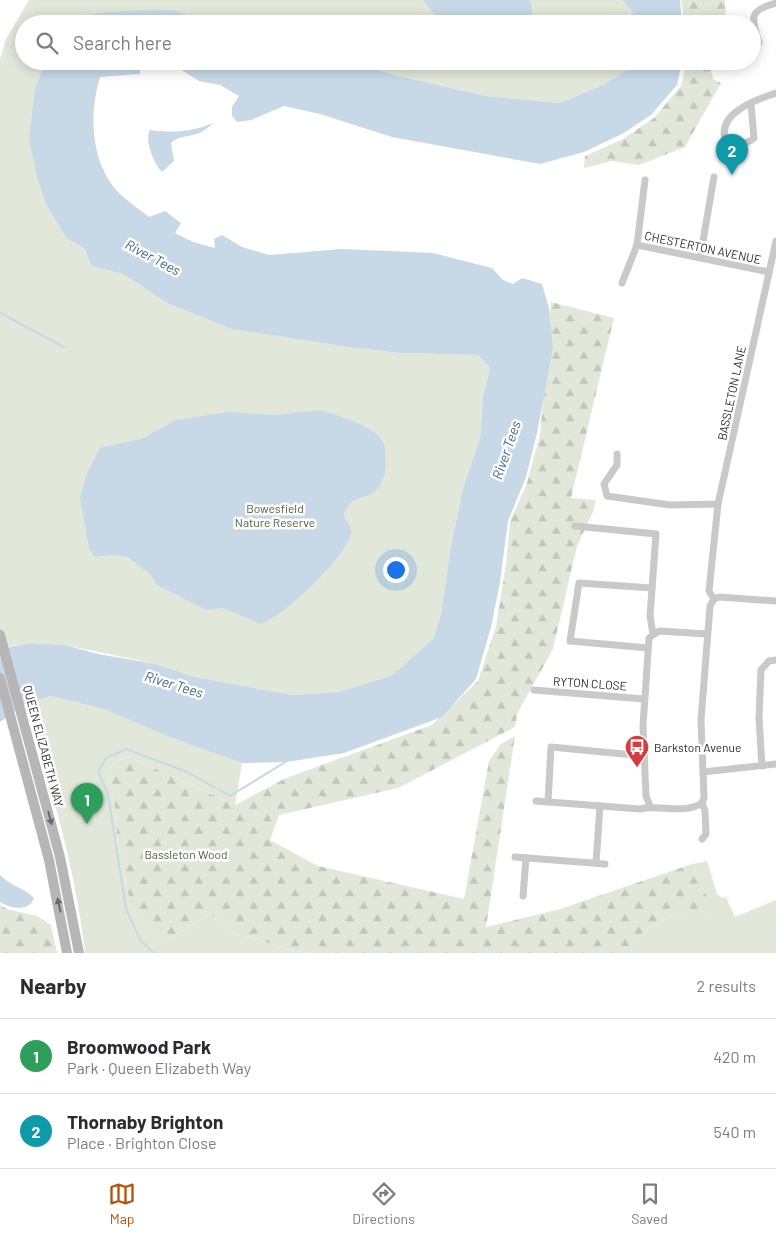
<!DOCTYPE html>
<meta charset="utf-8">
<style>
:root{--surface:#fff;--page:#f7f7f7;--text:#2b2b33;--muted:#7c7c81;--line:#e1e1e2;--accent:#b45309}
body{margin:0;font-family:Barlow,sans-serif;background:var(--page);color:var(--text)}
.you{position:absolute;left:395px;top:569px;width:18px;height:18px;margin:-12px;border:4px solid #fff;border-radius:50%;background:#1a73e8;box-shadow:0 0 0 8px #1a73e833}
.badge{display:grid;place-items:center;width:32px;height:32px;border-radius:50%;background:var(--accent);color:#fff;font-size:16px;font-weight:700}
.pin{position:absolute;translate:-50% -41px;filter:drop-shadow(0 1px 2px #0008)}
.pin::after{content:'';position:absolute;top:26px;width:18px;height:15px;background:inherit;clip-path:polygon(0 0,100% 0,50% 100%)}
.list{margin:0;padding:0;list-style:none}
h2{display:flex;justify-content:space-between;align-items:center;height:65px;margin:0;padding:0 20px;font-size:21px}
h2 small{font-size:16px;font-weight:400;color:var(--muted)}
.list li{display:grid;grid-template-columns:32px 1fr auto;gap:15px;align-items:center;box-sizing:border-box;height:75px;padding:0 20px;border-top:1px solid var(--line)}
.list b{display:block;font-size:19px;white-space:nowrap}
.list p{margin:0;font-size:16px;white-space:nowrap;color:var(--muted)}
.list em{font-size:16px;font-style:normal;color:var(--muted)}
.icon{flex:none;width:28px;height:28px;fill:none;stroke:currentColor;stroke-width:2;stroke-linecap:round;stroke-linejoin:round}
.map{position:relative;flex:none;width:776px;height:953px;overflow:hidden}
.search{position:absolute;background:var(--surface);box-shadow:0 2px 12px #0003;left:15px;right:15px;top:15px;height:55px;display:flex;align-items:center;gap:12px;box-sizing:border-box;padding:0 18px;border-radius:28px;color:var(--muted);font-size:19px}
.sheet{height:215px;background:var(--surface)}
nav{display:flex;justify-content:space-around;align-items:center;box-sizing:border-box;height:70px;border-top:1px solid var(--line);background:var(--surface);font-size:14px;color:var(--muted)}
nav a{display:grid;justify-items:center;gap:2px}
nav .on{color:var(--accent)}
.map>svg:first-child{display:block}
.forest{fill:url(#forest-firs)}
.park{fill:#e1e8da}
.water{fill:#c7d9e7}
.lines{fill:none;stroke-linecap:round;stroke-linejoin:round}
.stream{stroke:#c7d9e7;stroke-width:2}
.street{stroke:#c9c9c9;stroke-width:7}
.secondary{stroke:#b6b6b6;stroke-width:10}
.oneway{fill:#6a6a6a}
.labels{text-anchor:middle;dominant-baseline:central;stroke-width:5;stroke-linejoin:round;paint-order:stroke}
.street-label{font-size:12px;fill:#2c2c2c;stroke:#fff}
.park-label{font-size:12px;fill:#4d633d;stroke:#fff}
.poi-label{font-size:12px;fill:#2c2c2c;stroke:#fff;text-anchor:start}
.water-label{font-size:14px;font-style:italic;fill:#426885;stroke:#fff}
</style>
<div class="map">
<svg width="776" height="953" viewBox="0 0 776 953">
<defs>
<pattern id="forest-firs" width="22" height="20" patternUnits="userSpaceOnUse" patternTransform="scale(1.25)"><rect width="22" height="20" fill="#e1e8da"/><path d="M5 1l3.5 6h-7zM16 11l3.5 6h-7z" fill="#c1c7bb"/></pattern>
</defs>
<rect width="100%" height="100%" fill="#fff"/>
<!-- forest -->
<g class="forest">
<path d="M681 0H725L726 24H685Z"/>
<path d="M687 61H707L714 80 721 83 685 147 639 165 612 161 584 168 585 156 623 139 654 118 681 86Z"/>
<path d="M551 302 614 318 571 498 596 500 593 512 577 546 553 649 517 714 515 727 398 788 279 815 270 840 318 866 464 899 489 761 501 744 515 736 486 927 560 909 692 864 714 911C698 918 692 911 679 914 655 919 639 937 621 953H315L295 951 234 933 210 914 163 942 132 913 118 844 113 791 108 776 111 765 128 756 235 805 286 778 432 725 478 681 496 626 506 564 510 522 527 483 540 435Z"/>
<path d="M0 905 7 909 37 916 51 925 57 953H0Z"/>
</g>
<!-- park -->
<g class="park">
<path d="M29 0H622L632 11 635 24H214L173 10 76 19 72 24H24V61H46L35 89 47 206 66 238 85 249 91 266 123 274 167 303 231 329 347 347 399 353 478 355 490 368 483 396 480 439 463 488 451 545 441 614 433 639 391 676 338 692 292 695 195 677 156 664 65 645 30 643 0 648V59L6 39Z"/>
<path d="M347 61H635L633 66 605 84 560 103 486 96 395 75Z"/>
<path d="M51 696 104 709 169 737 242 763 235 805 128 756 111 765 108 776 113 791 118 844 132 913 163 942 210 914 234 933 295 951 315 953H85C76 869 50 785 25 704Z"/>
<path d="M707 861 717 894 722 898 726 897 735 917 776 900V953H621C639 937 655 919 679 914 692 911 699 917 713 911L692 864Z"/>
</g>
<!-- water -->
<g class="water">
<path d="M423 0H530L533 13 527 24H436L435 15Z"/>
<path d="M622 0H680L682 24H635L632 11Z"/>
<path d="M173 10 214 24H72C84 8 152 11 173 10Z"/>
<path d="M46 61H130L140 64V74L100 77C89 114 90 162 118 192 127 201 139 209 149 217L165 211 181 223 175 233 193 242 215 248 214 239 222 235 242 247 269 255 342 249 433 253 492 268 503 280 513 284 522 278 542 284 549 308 553 348 537 433 526 477 508 521 500 582 491 627 476 679 442 717 344 753 286 762 242 763 169 737 104 709 51 696 25 704 0 722V649L30 643 65 645 98 654 156 664 195 677 292 695 338 692 391 676 433 639 441 614 451 545 463 488 480 439 483 396 490 368 478 355 399 353 347 347 231 329 167 303 123 274 91 266 85 249 66 238 47 206 38 180 29 140 35 89Z"/>
<path d="M162 61H347L395 75 486 96 560 103 605 84 633 66 635 61H682L677 85 651 115 622 134 584 152 540 164 392 137 320 114 284 106 251 120 237 122 232 116V107L239 96 220 85 199 81 174 65Z"/>
<path d="M213 123C196 141 183 132 171 143L174 161 162 172C154 164 144 140 150 130 171 133 193 132 213 123Z"/>
<path d="M321 410C338 416 378 426 384 445 386 450 385 458 386 464 386 474 381 486 374 492 363 500 351 495 344 514 345 521 353 527 351 535 344 559 284 616 261 624L223 608 206 610 157 585 150 574 128 557 113 555 95 557 89 549 80 497 87 474 100 448 141 439 176 420 229 412 275 415Z"/>
<path d="M0 875C10 886 25 888 34 898 29 912 11 909 0 902Z"/>
</g>
<g class="lines">
<!-- stream -->
<g class="stream">
<path d="M0 313 64 347"/>
<path d="M154 953 141 941 126 909 108 794 98 772 106 758 126 749 187 772 230 796 287 761"/>
</g>
<!-- street -->
<g class="street">
<path d="M759 43C752 18 747 11 776 3"/>
<path d="M751 104 754 138C748 144 735 146 726 142 715 114 755 100 776 93"/>
<path d="M637 245 769 272"/>
<path d="M700 258 714 177"/>
<path d="M622 283 637 245 645 180"/>
<path d="M617 454V465L604 484 607 496 670 505 718 504"/>
<path d="M575 526 656 534 650 616 653 634"/>
<path d="M714 599 709 591 718 504 776 241"/>
<path d="M714 599 719 597 776 601"/>
<path d="M648 648 570 641 579 583 652 588"/>
<path d="M534 690 644 699"/>
<path d="M762 766 759 718 761 670 769 661 776 660"/>
<path d="M703 772 776 764"/>
<path d="M536 801 640 809C659 804 683 815 702 803"/>
<path d="M548 802 551 747 644 756"/>
<path d="M650 806 646 796 643 726 649 638 659 631 707 634"/>
<path d="M702 839 706 834 705 811 702 803 704 798 701 720 710 606 714 599"/>
<path d="M515 857 605 864"/>
<path d="M596 863 600 806"/>
<path d="M523 896 526 858"/>
</g>
<!-- secondary -->
<g class="secondary">
<path d="M0 635 60 857 79 953"/>
<path d="M0 678 49 860 67 953"/>
</g>
</g>
<!-- one-way arrows -->
<defs><path id="oneway-solid" d="M-6-.8H1V-3.2L6.5 0L1 3.2V.8H-6Z" transform="scale(1.25)"/></defs>
<g class="oneway">
<use href="#oneway-solid" transform="translate(50 818) rotate(75)"/>
<use href="#oneway-solid" transform="translate(59 905) rotate(-102)"/>
</g>
<!-- icons -->
<defs>
<symbol id="bus-pin" viewBox="-11 -11 22 30"><path d="M0 17L-7.5 6A9.5 9.5 0 1 1 7.5 6Z" fill="#d53c3f" stroke="#fff"/><path d="M-5-6H5V4H4V6H2V4H-2V6H-4V4H-5ZM-3.5-4V0h7V-4ZM-3.5 1.2v1.5H-2V1.2ZM2 1.2v1.5H3.5V1.2Z" fill="#fff"/></symbol>
</defs>
<g fill-rule="evenodd">
<use href="#bus-pin" x="623" y="733" width="28" height="38"/>
</g>
<g class="labels">
<!-- street labels -->
<g class="street-label">
<text transform="translate(703 247) rotate(12)">CHESTERTON AVENUE</text>
<text transform="translate(731 393) rotate(-78)">BASSLETON LANE</text>
<text transform="translate(590 683) rotate(4)">RYTON CLOSE</text>
<text transform="translate(44 746) rotate(75)">QUEEN ELIZABETH WAY</text>
</g>
<!-- park labels -->
<g class="park-label">
<text x="275" y="508">Bowesfield<tspan x="275" dy="14">Nature Reserve</tspan></text>
<text x="186" y="854">Bassleton Wood</text>
</g>
<!-- poi labels -->
<g class="poi-label">
<text x="654" y="747">Barkston Avenue</text>
</g>
<!-- water labels -->
<g class="water-label">
<text transform="translate(153 257) rotate(28)">River Tees</text>
<text transform="translate(506 450) rotate(-71)">River Tees</text>
<text transform="translate(174 684) rotate(17)">River Tees</text>
</g>
</g>
</svg>
<div class="you"></div>
<div class="pin badge" style="left:87px;top:824px;background:#2e9e5b">1</div>
<div class="pin badge" style="left:732px;top:175px;background:#0f9aa8">2</div>
<div class="search"><svg class="icon" aria-label="search" viewBox="0 0 24 24"><circle cx="10" cy="10" r="6"/><path d="M15 15l6 6"/></svg>Search here</div>
</div>
<section class="sheet">
<h2>Nearby<small>2 results</small></h2>
<ul class="list">
<li><span class="badge" style="background:#2e9e5b">1</span><div><b>Broomwood Park</b><p>Park · Queen Elizabeth Way</p></div><em>420 m</em></li>
<li><span class="badge" style="background:#0f9aa8">2</span><div><b>Thornaby Brighton</b><p>Place · Brighton Close</p></div><em>540 m</em></li>
</ul>
</section>
<nav>
<a class="on"><svg class="icon" aria-label="map" viewBox="0 0 24 24"><path d="M3 6l6-2 6 2 6-2v14l-6 2-6-2-6 2zM9 4v14M15 6v14"/></svg>Map</a>
<a><svg class="icon" aria-label="directions" viewBox="0 0 24 24"><path d="M12 3l9 9-9 9-9-9zM9 14v-3h6M13 9l2 2-2 2"/></svg>Directions</a>
<a><svg class="icon" aria-label="saved" viewBox="0 0 24 24"><path d="M7 4h10v16l-5-4-5 4z"/></svg>Saved</a>
</nav>
